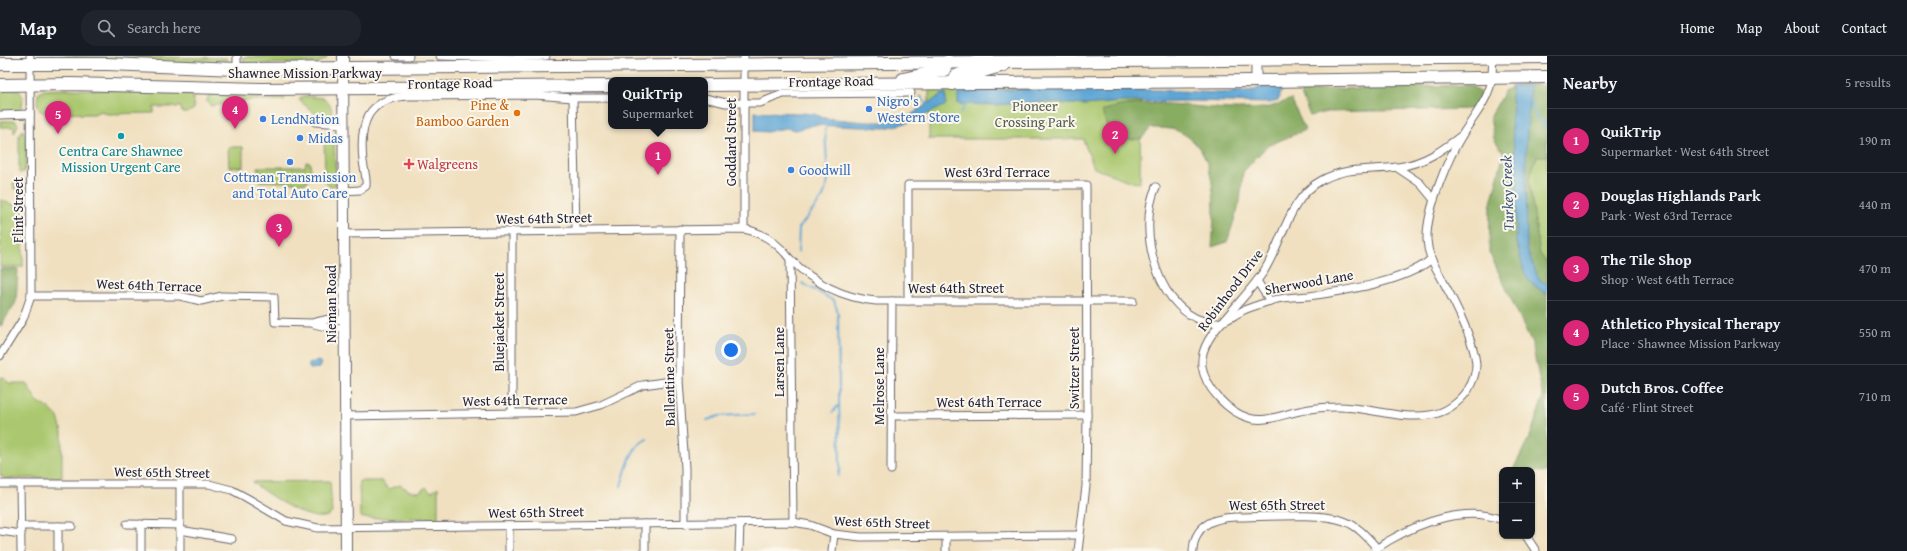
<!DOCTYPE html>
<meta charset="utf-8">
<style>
:root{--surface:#171b24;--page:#20242c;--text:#f1f3f6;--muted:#9ea1a6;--line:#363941;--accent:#db2777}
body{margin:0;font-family:"Gentium Book Plus",serif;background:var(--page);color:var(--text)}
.controls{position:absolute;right:12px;bottom:12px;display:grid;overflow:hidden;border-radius:8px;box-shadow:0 1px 3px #0004}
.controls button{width:36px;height:36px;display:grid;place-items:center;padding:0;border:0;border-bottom:1px solid var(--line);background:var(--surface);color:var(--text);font:20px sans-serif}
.you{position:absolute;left:731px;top:294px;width:14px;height:14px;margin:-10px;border:3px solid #fff;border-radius:50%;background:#1a73e8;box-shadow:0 0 0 6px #1a73e833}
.badge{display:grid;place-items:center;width:26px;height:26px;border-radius:50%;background:var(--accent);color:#fff;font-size:13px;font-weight:700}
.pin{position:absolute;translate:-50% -33px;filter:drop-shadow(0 1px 2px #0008)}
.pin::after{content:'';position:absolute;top:21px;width:14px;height:12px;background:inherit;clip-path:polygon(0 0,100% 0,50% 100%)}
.popup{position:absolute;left:608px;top:21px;width:100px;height:52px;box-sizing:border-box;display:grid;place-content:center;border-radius:8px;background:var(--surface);filter:drop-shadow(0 1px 3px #0005);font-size:13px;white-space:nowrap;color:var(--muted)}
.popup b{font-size:15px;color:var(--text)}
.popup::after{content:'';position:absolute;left:50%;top:100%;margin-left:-8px;border:8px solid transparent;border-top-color:var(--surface)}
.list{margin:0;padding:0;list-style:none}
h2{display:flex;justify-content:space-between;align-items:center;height:52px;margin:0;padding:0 16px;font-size:17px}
h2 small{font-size:13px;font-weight:400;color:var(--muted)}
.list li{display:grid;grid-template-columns:26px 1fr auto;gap:12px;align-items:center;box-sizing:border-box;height:64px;padding:0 16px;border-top:1px solid var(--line)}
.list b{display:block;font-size:15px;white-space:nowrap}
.list p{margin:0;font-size:13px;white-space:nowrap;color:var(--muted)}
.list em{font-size:13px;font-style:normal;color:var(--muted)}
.icon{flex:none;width:22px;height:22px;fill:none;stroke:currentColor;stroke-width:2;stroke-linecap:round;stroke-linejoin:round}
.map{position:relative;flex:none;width:1547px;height:495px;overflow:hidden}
header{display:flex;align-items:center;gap:24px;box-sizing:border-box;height:56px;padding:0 20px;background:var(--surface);border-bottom:1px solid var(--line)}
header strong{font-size:19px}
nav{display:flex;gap:22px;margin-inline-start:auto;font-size:14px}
.search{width:280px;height:36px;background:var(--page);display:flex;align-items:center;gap:10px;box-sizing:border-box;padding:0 14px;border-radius:16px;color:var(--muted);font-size:15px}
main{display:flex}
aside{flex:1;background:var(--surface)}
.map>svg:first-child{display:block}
.green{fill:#abc870;stroke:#667556}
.forest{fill:#88ac62;stroke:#55674e}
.water{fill:#5da5d4;stroke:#406488}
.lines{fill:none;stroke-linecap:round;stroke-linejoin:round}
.stream{stroke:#5da5d4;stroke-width:2}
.minor-casing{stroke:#6a646a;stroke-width:9}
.tertiary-casing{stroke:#6a646a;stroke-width:11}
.secondary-casing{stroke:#6a646a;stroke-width:12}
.trunk-casing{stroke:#6a646a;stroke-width:14}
.minor{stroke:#fff;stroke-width:7}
.tertiary{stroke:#fff;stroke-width:9}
.secondary{stroke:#fff;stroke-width:10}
.trunk{stroke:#fff;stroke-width:12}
.shop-dot{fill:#3f7fe0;stroke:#fbf7ec;stroke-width:1.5}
.food-dot{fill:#e8710a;stroke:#fbf7ec;stroke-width:1.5}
.culture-dot{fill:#0f9aa8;stroke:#fbf7ec;stroke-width:1.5}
.health-dot{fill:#e0444e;stroke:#fbf7ec;stroke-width:1.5}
.labels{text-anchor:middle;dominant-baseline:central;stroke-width:4;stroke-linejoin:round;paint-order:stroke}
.street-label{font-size:14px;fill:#22223b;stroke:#fbf7ec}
.shop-label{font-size:14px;fill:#366cbe;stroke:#fbf7ec;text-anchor:start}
.food-label{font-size:14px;fill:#c56008;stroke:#fbf7ec;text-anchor:end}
.park-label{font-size:14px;fill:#525c4e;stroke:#fbf7ec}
.culture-label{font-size:14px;fill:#0d838f;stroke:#fbf7ec}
.health-label{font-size:14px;fill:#be3a42;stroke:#fbf7ec;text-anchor:start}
.water-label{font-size:15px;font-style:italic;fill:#3a5678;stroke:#fbf7ec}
</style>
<header>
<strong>Map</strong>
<div class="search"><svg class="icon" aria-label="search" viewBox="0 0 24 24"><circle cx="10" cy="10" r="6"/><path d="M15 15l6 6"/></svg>Search here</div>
<nav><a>Home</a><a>Map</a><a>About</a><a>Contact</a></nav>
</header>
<main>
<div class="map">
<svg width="1547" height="495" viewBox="0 0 1547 495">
<rect width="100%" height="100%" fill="#fbf7ec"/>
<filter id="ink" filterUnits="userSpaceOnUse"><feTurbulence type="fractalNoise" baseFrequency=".025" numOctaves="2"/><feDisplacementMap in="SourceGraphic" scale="8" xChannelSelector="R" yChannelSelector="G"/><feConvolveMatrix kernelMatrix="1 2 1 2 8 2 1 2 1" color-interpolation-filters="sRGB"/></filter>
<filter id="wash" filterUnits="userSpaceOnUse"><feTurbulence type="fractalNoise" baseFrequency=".012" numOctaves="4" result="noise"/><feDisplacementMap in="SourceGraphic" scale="16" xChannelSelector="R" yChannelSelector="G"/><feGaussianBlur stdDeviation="0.9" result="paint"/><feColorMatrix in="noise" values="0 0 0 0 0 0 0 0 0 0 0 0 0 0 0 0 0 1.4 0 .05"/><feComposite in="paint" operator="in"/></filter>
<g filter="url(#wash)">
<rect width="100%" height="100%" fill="#f0e0c0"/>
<!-- green -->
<g class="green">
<path d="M38 0 226 2 228 5 224 8 40 4Z"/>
<path d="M327 0 326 3 318 7 245 8 243 4 245 1Z"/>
<path d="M1547 30V228L1539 223 1523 112Z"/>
<path d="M1141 32 1140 127 1132 126 1094 112 1083 83H929V33Z"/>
<path d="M0 33 19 34 23 42 22 51 16 56H0Z"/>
<path d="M65 33 189 36 193 41 194 53 187 57H182L181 51H154V57L107 58 101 55 94 58H81L72 56 49 58 40 55 37 47 38 38 44 34Z"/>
<path d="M213 37 251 40H283L285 41 284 44H253L211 50 207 46 208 40Z"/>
<path d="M304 40 324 42C330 49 334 52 330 62L323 64 300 45V42Z"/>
<path d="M0 65H16L18 69 14 77V71H0Z"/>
<path d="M23 74C29 85 27 104 24 116L19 117V79Z"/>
<path d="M324 78H330L334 84 336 129 329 130 325 126Z"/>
<path d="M228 91H243V111H229Z"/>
<path d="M306 106H310L311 116 306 127 259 125 258 111H305Z"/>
<path d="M19 126 23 129 22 138H19L18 133H14L13 127Z"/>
<path d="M1 144 11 148H20L23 153V211H0Z"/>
<path d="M0 321H3L9 327H26L37 345 50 353 58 361 62 376V421L6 423 0 419Z"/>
<path d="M330 425 332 457C316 474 265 436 252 426Z"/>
<path d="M359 425H382L388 433 400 429 410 435 419 436 426 431 431 436 438 431V462H362L360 458Z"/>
</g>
<!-- forest -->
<g class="forest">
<path d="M1522 27 1547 30V100H1537L1529 124 1540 198 1547 207V416L1513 414 1531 378 1543 342 1532 287 1489 196 1490 151 1504 97 1494 83 1490 62 1504 35Z"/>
<path d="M1470 29 1481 37 1477 47 1470 53 1327 56 1310 60 1300 36 1332 33Z"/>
<path d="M1291 43 1305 74 1267 90 1243 116 1240 146 1227 186 1212 191C1215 153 1220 90 1175 74 1168 72 1158 72 1151 72L1141 83H1111L1102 55C1148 38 1199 55 1246 53 1254 52 1263 53 1270 51 1277 49 1284 46 1291 43Z"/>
<path d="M0 213H18L16 246 0 271Z"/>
</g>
<!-- water -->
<g class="water">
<path d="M1511 30H1530L1526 93 1527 194 1539 223 1547 228V239L1528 224 1524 215 1516 185 1517 118 1511 62 1513 56Z"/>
<path d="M1260 31H1283L1278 45 1269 47 1195 45 1122 46 1085 49 1037 46 996 49 958 48V35L1057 33 1161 34 1220 37 1255 34Z"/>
<path d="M946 36V49L911 66 885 72 814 69 796 74 785 72 767 76 755 75V56L802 57 814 58 824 62 865 66H882L909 60Z"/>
<path d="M318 305 321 307 319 312 311 313 309 312V308Z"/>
</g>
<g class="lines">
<!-- stream -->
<g class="stream">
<path d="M920 40 929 49"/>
<path d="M1526 45H1531L1534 58 1547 72"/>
<path d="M961 56 967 47"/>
<path d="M798 196 799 172 823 141 828 125 825 74 828 69"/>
<path d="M802 227 834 245 838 257 840 413 838 420"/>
<path d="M832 357 839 349"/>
<path d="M707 364 719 360 754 358"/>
<path d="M621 430C626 414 631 389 647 383"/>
</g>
</g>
</g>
<g filter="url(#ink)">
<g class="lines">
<defs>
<g id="minor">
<path d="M237 0V13"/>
<path d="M396 0H409"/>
<path d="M440 0 514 2 546 0"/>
<path d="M744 0V173"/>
<path d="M573 42 576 174"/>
<path d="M705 42 726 47H760L783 38 911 37"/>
<path d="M0 59 30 58"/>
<path d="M315 66 342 68"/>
<path d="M1462 79C1441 95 1425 107 1398 111 1370 115 1348 110 1322 124 1289 141 1282 187 1264 215 1252 233 1237 248 1224 264 1213 276 1200 292 1202 310 1205 332 1228 356 1249 362 1265 367 1284 358 1300 355 1312 352 1324 351 1336 351 1367 350 1398 364 1430 359 1445 357 1459 347 1468 334 1472 327 1476 318 1476 309 1475 287 1455 247 1444 227 1436 211 1428 202 1427 184 1426 154 1448 101 1464 76 1473 62 1485 48 1490 31 1493 22 1492 10 1493 0"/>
<path d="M1396 111 1420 127 1434 144"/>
<path d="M1156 131C1136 174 1158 262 1214 267 1224 268 1236 258 1244 254 1254 250 1264 247 1273 244 1285 241 1297 241 1309 240 1343 235 1405 226 1430 204"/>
<path d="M343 135 360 134 366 130C367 121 364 114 363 105 359 67 367 42 409 40L535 39 573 42H611"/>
<path d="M680 173 679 324 685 412V468"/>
<path d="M512 175V357"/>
<path d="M344 178 744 173C764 177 778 187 790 203L793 466"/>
<path d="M790 203C814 227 843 242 876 245H1133"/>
<path d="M1257 225 1270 245"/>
<path d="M31 240H180L201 245 222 240 274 241 275 266 312 267 329 263 345 264"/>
<path d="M908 245V129H1086L1087 359 1086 430 1078 495"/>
<path d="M314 268 330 272H345"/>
<path d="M0 300 23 263 31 240 30 0"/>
<path d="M345 360 576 356 601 349 643 329 679 324"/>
<path d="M892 360 1087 359"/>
<path d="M891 414 892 245"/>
<path d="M180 427V495"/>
<path d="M0 428H209L232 434 247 442 286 465 318 472 793 466 810 469 834 478 861 481 1079 479"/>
<path d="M20 428 21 495"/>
<path d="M127 468 180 469"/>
<path d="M141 468V495"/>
<path d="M645 468V495"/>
<path d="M20 470H72"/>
<path d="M58 470V495"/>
<path d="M509 470V495"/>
<path d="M180 474 232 483"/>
<path d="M0 475 21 478"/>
<path d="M1526 480 1536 495"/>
<path d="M946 481V495"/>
<path d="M739 495 740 467"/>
<path d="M832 495 834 478"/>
<path d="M1193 495C1194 469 1213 462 1235 461 1263 461 1319 456 1344 465 1358 470 1367 481 1377 492"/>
<path d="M1375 495C1379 490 1385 487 1390 484 1421 466 1467 449 1502 464"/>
</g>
<path id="tertiary" d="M1256 0V25"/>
<path id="secondary" d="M343 0 346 495"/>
<g id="trunk">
<path d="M0 8H107L237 13 1547 1"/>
<path d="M903 23 944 14 948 5"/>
<path d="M952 28 956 20 967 16H980L1004 9"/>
<path d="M0 29 71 28 261 33 611 30"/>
<path d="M705 29 1256 25 1547 21"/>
</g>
</defs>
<!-- minor casing -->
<use href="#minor" class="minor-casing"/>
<!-- tertiary casing -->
<use href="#tertiary" class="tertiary-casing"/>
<!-- secondary casing -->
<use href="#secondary" class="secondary-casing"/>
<!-- trunk casing -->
<use href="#trunk" class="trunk-casing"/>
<!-- minor -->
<use href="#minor" class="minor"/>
<!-- tertiary -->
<use href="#tertiary" class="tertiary"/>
<!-- secondary -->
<use href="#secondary" class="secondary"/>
<!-- trunk -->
<use href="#trunk" class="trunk"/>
</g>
</g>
<!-- markers -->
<g class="shop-dot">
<circle cx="869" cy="53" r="4"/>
<circle cx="263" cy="63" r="4"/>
<circle cx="300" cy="82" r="4"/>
<circle cx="290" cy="106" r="4"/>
<circle cx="791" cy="114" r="4"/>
</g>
<circle class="food-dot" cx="517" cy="57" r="4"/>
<circle class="culture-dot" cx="121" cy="80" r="4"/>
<path class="health-dot" d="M407 102h4v4h4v4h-4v4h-4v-4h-4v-4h4z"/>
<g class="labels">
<!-- street labels -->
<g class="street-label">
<text x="305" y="17">Shawnee Mission Parkway</text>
<text transform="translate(831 25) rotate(-1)">Frontage Road</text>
<text transform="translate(450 27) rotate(-1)">Frontage Road</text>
<text transform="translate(731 86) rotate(-90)">Goddard Street</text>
<text x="997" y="116">West 63rd Terrace</text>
<text transform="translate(18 154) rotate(-90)">Flint Street</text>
<text transform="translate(544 162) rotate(-1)">West 64th Street</text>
<text transform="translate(1309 226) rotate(-10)">Sherwood Lane</text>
<text transform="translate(149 229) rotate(2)">West 64th Terrace</text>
<text x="956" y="232">West 64th Street</text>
<text transform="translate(1230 234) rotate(-53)">Robinhood Drive</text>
<text transform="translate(331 248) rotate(-90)">Nieman Road</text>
<text transform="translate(499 266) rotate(-90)">Bluejacket Street</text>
<text transform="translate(779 306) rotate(-90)">Larsen Lane</text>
<text transform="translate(1074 312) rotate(-90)">Switzer Street</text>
<text transform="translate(669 321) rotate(-91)">Ballentine Street</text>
<text transform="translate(879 330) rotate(-90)">Melrose Lane</text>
<text transform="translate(515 344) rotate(-1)">West 64th Terrace</text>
<text x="989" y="346">West 64th Terrace</text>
<text transform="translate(162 416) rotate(1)">West 65th Street</text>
<text x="1277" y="449">West 65th Street</text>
<text transform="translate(536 456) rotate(-1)">West 65th Street</text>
<text transform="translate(882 466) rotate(2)">West 65th Street</text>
</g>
<!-- shop labels -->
<g class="shop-label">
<text x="877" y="45">Nigro's<tspan x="877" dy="16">Western Store</tspan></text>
<text x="271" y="63">LendNation</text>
<text x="308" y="82">Midas</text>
<text x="799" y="114">Goodwill</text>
<text x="290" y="121" text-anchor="middle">Cottman Transmission<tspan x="290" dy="16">and Total Auto Care</tspan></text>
</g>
<!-- food labels -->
<g class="food-label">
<text x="509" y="49">Pine &amp;<tspan x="509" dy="16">Bamboo Garden</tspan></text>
</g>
<!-- park labels -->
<g class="park-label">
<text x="1035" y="50">Pioneer<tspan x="1035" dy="16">Crossing Park</tspan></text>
</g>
<!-- culture labels -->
<g class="culture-label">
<text x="121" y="95">Centra Care Shawnee<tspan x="121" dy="16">Mission Urgent Care</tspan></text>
</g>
<!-- health labels -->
<g class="health-label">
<text x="417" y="108">Walgreens</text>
</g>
<!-- water labels -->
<g class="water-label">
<text transform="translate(1507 137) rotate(-92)">Turkey Creek</text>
</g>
</g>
</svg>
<div class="controls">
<button>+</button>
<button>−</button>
</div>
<div class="you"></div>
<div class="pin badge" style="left:658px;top:119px">1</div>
<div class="popup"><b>QuikTrip</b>Supermarket</div>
<div class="pin badge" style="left:1115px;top:98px">2</div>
<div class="pin badge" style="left:279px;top:191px">3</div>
<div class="pin badge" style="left:235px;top:73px">4</div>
<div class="pin badge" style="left:58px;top:78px">5</div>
</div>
<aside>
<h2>Nearby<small>5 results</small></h2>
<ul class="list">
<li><span class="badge">1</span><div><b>QuikTrip</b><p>Supermarket · West 64th Street</p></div><em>190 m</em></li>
<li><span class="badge">2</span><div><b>Douglas Highlands Park</b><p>Park · West 63rd Terrace</p></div><em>440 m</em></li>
<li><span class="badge">3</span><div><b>The Tile Shop</b><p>Shop · West 64th Terrace</p></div><em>470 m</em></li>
<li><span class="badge">4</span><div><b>Athletico Physical Therapy</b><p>Place · Shawnee Mission Parkway</p></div><em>550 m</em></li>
<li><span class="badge">5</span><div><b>Dutch Bros. Coffee</b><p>Café · Flint Street</p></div><em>710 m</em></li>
</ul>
</aside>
</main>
